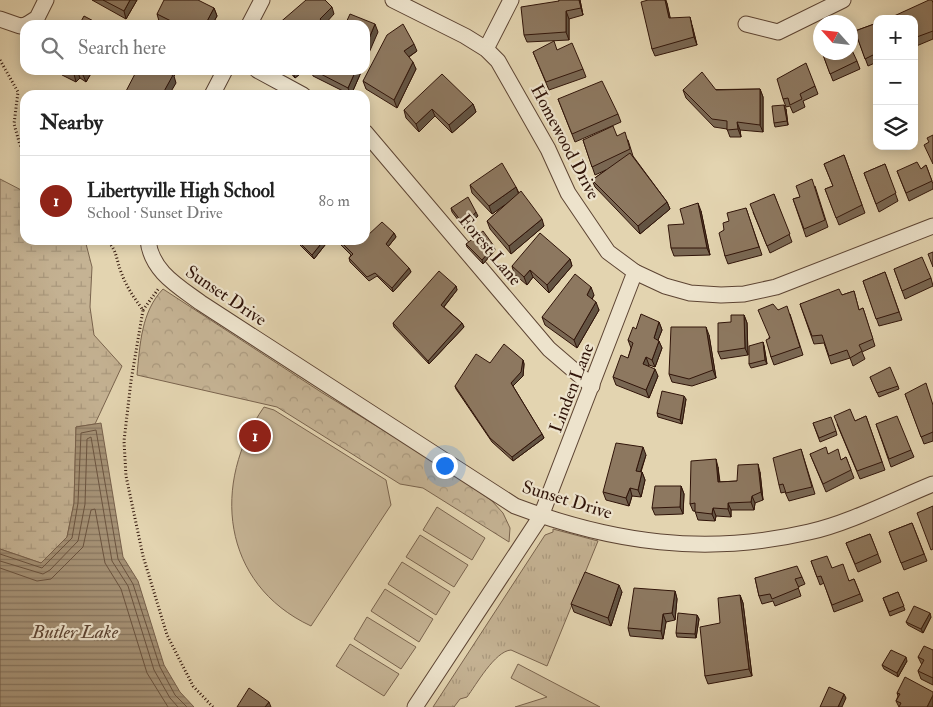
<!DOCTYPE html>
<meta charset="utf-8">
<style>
:root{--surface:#fff;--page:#f6f6f6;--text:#222;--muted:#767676;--line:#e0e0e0;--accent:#8f2418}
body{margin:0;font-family:"IM FELL Double Pica",serif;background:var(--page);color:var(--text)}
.controls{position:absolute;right:15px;top:15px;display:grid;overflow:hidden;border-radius:10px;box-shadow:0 2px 12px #0003}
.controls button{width:45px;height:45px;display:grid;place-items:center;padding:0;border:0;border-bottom:1px solid var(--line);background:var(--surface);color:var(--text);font:25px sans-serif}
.compass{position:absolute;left:813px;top:15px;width:45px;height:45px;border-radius:50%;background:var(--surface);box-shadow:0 2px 12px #0003;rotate:297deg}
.you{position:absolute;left:444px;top:465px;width:18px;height:18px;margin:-12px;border:4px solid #fff;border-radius:50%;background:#1a73e8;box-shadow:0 0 0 8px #1a73e833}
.badge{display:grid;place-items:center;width:32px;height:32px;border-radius:50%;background:var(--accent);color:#fff;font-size:16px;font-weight:700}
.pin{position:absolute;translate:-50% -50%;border:2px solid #fff;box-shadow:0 1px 5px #0006}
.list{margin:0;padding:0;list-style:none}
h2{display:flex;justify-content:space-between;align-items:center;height:65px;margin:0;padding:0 20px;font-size:21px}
h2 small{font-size:16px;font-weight:400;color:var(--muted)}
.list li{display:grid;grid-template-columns:32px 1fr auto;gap:15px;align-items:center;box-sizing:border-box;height:90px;padding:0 20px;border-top:1px solid var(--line)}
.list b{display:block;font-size:19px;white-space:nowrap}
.list p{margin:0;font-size:16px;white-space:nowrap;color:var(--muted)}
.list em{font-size:16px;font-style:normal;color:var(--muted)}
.icon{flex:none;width:28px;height:28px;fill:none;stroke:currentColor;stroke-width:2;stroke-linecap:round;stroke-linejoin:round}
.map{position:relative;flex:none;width:933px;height:707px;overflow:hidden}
.search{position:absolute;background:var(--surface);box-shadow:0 2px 12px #0003;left:20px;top:20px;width:350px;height:55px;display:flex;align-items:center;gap:12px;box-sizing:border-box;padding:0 18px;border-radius:15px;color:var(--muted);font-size:19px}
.panel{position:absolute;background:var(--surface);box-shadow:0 2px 12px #0003;left:20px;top:90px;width:350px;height:155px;border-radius:15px}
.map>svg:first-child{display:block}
.grass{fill:url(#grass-tufts);stroke:#7a644e}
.forest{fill:url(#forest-crowns);stroke:#7a644e}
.wetland{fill:url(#wetland-marsh);stroke:#7a644e}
.garden{fill:#c5b394;stroke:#7a644e}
.water{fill:url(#water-rules);stroke:#77604b}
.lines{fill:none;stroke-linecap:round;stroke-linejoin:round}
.shore{stroke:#6b5440;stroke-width:1}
.minor-casing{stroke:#5d4433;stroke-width:17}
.path{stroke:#301409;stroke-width:3;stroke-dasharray:1 2.5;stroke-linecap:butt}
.minor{stroke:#ede3cc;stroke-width:15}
.wall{fill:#796753;stroke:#301409}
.shaded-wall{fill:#635443;stroke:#301409}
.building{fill:#8d7860;stroke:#301409}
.labels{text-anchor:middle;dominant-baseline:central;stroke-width:4.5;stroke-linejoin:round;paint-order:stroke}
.street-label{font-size:18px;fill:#301409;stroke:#ede3cc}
.water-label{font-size:19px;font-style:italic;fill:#5f4735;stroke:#ede3cc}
</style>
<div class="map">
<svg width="933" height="707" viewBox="0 0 933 707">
<defs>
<pattern id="grass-tufts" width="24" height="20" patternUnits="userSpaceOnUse" patternTransform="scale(1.25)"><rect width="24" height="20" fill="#c5b394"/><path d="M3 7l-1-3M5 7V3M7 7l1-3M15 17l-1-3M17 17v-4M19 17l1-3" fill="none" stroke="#aa997e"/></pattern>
<pattern id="forest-crowns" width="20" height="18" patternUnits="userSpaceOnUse" patternTransform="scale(1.25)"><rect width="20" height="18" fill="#c5b394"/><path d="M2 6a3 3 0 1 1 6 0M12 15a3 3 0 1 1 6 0" fill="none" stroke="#aa997e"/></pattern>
<pattern id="wetland-marsh" width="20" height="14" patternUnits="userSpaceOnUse" patternTransform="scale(1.25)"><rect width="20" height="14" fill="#c5b394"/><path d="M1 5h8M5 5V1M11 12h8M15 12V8" fill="none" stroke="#aa997e"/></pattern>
<pattern id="water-rules" width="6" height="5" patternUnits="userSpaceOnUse" patternTransform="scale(1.25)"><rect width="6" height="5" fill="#a69377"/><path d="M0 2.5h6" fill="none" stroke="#887760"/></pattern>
</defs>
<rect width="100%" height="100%" fill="#e3d4b0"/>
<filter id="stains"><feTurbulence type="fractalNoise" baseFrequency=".004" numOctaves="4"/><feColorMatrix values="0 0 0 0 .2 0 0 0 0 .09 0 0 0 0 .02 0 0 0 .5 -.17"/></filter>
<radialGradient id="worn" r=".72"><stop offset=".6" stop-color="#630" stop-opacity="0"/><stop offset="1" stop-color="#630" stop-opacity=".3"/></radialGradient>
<!-- grass -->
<path class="grass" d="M553 529 598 541 547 666 511 650C495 651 476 685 467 697L460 699 454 707H433L545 535 553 532Z"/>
<!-- forest -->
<path class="forest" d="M163 289 321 392 448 470 492 501 503 513 510 528 509 542 423 488 400 484 277 407 137 375C140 345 141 312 163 289Z"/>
<!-- wetland -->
<path class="wetland" d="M0 179 25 192V240H85L92 267 90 307 94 335 122 366 95 424 76 427 74 503 67 537 41 563 0 549Z"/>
<!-- garden -->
<g class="garden">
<path d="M264 407 274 410 386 480 391 505 311 626C221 584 211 483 264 407Z"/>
<path d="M437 507 485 538 472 560 423 530Z"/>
<path d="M420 535 468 565 454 587 406 557Z"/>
<path d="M402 562 450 592 436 615 388 584Z"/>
<path d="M385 589 433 619 419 642 371 611Z"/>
<path d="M367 617 416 647 401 669 354 639Z"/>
<path d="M350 644 399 674 384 696 336 666Z"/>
<path d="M518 664 600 707H515L547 697 511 678Z"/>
</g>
<!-- water -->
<path class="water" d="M101 423 123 557 138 581 164 665 180 692 194 707H0V549L41 563 67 537 74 503 76 427Z"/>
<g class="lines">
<!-- shore -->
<g class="shore">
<path d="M0 554 42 568 72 538 78 503 81 433 96 430 118 559 133 584 160 667 175 695 187 707"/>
<path d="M0 561 43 574 50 570 78 541 85 504 87 439 91 437 112 561 128 586 154 670 170 698 178 707"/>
<path d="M0 568 37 581 51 579 83 547 91 510 95 509 105 563 121 589 147 673 168 707"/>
</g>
<defs>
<g id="minor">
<path d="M393 0 465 36 486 49 498 61 548 149 568 193 608 252 635 272 665 286 690 293 721 295 744 294 776 287 933 226"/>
<path d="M0 19 20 26 25 25"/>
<path d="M746 24 778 32 843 0"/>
<path d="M26 25 37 18 46 0"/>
<path d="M249 25 262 0"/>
<path d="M486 49 511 0"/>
<path d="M257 70 303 95"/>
<path d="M212 95 225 70"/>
<path d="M365 132 549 349 592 386"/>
<path d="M148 240C151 271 178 286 201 303L515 506C613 543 706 556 809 532 847 524 896 499 933 484"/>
<path d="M415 707 541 516 635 272"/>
</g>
</defs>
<!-- minor casing -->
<use href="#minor" class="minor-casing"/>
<!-- path -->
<g class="path">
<path d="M0 60 18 92 14 124 20 145 25 153"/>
<path d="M106 240C117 249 116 259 121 272 126 286 134 298 143 310L131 381 124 441 126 476 143 556 167 635 193 686 213 707"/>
<path d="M143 310 159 288"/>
</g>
<!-- minor -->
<use href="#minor" class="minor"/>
</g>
<!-- wall -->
<g class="wall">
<path d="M92 0H137L126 19Z"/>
<path d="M559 0H580L583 15 569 19V40L527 42 524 35 559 1Z"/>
<path d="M648 0H666L670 18 692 25 697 45 655 56 652 49Z"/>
<path d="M933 3V39L914 47V19Z"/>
<path d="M214 8 217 16 212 25H167L159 21 157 14Z"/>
<path d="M877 23V62L868 66 855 31Z"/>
<path d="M557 50 583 69 586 77 549 90 533 52Z"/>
<path d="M417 51 409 57 416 69 397 108 366 89 363 81Z"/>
<path d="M822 52 857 61 860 69 833 81Z"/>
<path d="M61 70H93L86 82 80 78 76 82 62 75Z"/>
<path d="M288 70H305L295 78Z"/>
<path d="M311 70H362L351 95 313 76Z"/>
<path d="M815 86 818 94 803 101 805 107 793 113 790 106 786 107 783 99Z"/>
<path d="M760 89 763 97V132L740 130 741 137H730L727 129 714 127 686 98 683 90Z"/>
<path d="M558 99 618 114 621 122 575 142Z"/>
<path d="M473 104 476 112 452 133 435 116 419 132 406 118 404 110Z"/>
<path d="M786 109 788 125 775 127 774 123Z"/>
<path d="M617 136 628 140 633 156 667 202 670 209 640 234 595 187 592 180 606 170 595 175 583 140Z"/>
<path d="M844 155 865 213 839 225 825 189 833 186 824 164Z"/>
<path d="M885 164 898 201 879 212 864 173Z"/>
<path d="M926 165 933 184V189L909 201 897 171 921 169Z"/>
<path d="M470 185 516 187 519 193 544 226 511 254 490 229 487 221 510 201 492 214 472 193Z"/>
<path d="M815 186 828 227 806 237 793 199 800 197Z"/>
<path d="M774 194 792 242 770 253 753 212Z"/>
<path d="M451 208 478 216 465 229 452 212Z"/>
<path d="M746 208 762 255 728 264 725 256 724 230 729 221Z"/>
<path d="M701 211 710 255 674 256 671 248Z"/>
<path d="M394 233 396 237 388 247 409 268 411 272 393 292 377 276 369 281 350 262 349 258 351 255 338 242V240H365Z"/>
<path d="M295 240H329L314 259Z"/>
<path d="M466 244 495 250 483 264 467 247Z"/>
<path d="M570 259 572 266 549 293 533 277 527 285 514 274 512 266Z"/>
<path d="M894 269 931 278 933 286 905 299Z"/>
<path d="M885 272 902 320 879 326 863 281Z"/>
<path d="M456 286 457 290 444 307 462 323 464 327 429 364 394 327 393 323Z"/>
<path d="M854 291 859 310 863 308 875 346 862 352 865 359 853 366 850 358 831 364 824 343 814 344 800 304 842 295Z"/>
<path d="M594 295 592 299 599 310 577 348 545 325 542 317Z"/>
<path d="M778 310 790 314 803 355 774 365 771 357 769 338Z"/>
<path d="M744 315 747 323 748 355 721 359 718 352 731 322Z"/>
<path d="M659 322 662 330 658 340 662 348 655 367 649 365 648 366 658 376 649 398 616 385 613 377 628 358 631 348 628 340 636 329Z"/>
<path d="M709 335 716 378 692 386 672 382 669 374Z"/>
<path d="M763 342 764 346 767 364 751 368 749 364Z"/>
<path d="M523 360 524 364 523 376 513 386 542 434 544 438 513 461 492 442 456 389 455 386 490 363Z"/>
<path d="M870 377 898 386 899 389 879 397Z"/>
<path d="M905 394 933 404V441L924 444Z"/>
<path d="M686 399 682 424 658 417 657 413Z"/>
<path d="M866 416 885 470 860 479 837 424 855 421Z"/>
<path d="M813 423 836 431 837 435 820 442Z"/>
<path d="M876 424 911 450 914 457 891 467Z"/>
<path d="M801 449 815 494 789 501 785 492 781 493 779 485Z"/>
<path d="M810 454H828L841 460 846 457 854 478 826 492Z"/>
<path d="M646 455 641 472H642L645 480 641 497 632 496 629 506 606 500 603 492Z"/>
<path d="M718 467 720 482 737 481 760 472 763 500 755 503 754 510H731V517L716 516 715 521 698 520 695 511H693L690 504Z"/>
<path d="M681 486 684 494 683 514 655 515 652 508Z"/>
<path d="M912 523 927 561 904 570 889 532Z"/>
<path d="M870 534 881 562 858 572 846 543Z"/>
<path d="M811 561 832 568 849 581 854 579 863 601 834 612 824 583 820 585Z"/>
<path d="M802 577 805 584 798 587 801 596 775 606 773 601 762 604 759 596 755 578Z"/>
<path d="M675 591 677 599 675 620 666 622 663 639 630 636 628 628Z"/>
<path d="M622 592 611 626 574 612 571 604Z"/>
<path d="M898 592 905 610 890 616 883 598Z"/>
<path d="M740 595 743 603 752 676 708 684 705 676 720 623Z"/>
<path d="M697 615 699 619 696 638 677 637 676 633Z"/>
<path d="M931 617 923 633 908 625 906 622Z"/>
<path d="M933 650V685L921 679 918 671 922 665 918 657Z"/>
<path d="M907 661 898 677 884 669 882 665Z"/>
<path d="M897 693 933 707H899L896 701 898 696Z"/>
</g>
<!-- shaded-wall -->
<g class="shaded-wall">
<path d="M130 0H137L126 19 124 11Z"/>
<path d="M579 0H580L583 15 581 8Z"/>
<path d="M665 0 667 3 672 26 669 18Z"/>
<path d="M332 7 334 14 324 25 320 19Z"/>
<path d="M214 8 217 16 212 25H205Z"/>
<path d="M566 11 569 19V40L566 32Z"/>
<path d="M690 17 697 45 694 37Z"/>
<path d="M375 24 378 32 365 62V48Z"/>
<path d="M414 44 417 51 407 58 404 51Z"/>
<path d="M413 62 416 69 397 108 394 100Z"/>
<path d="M77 70 80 78 76 82 74 74Z"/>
<path d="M86 70H93L86 82 83 75Z"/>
<path d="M170 70H174L176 74 174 76 176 83 169 95H162L168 74Z"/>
<path d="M292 70H305L295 78Z"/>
<path d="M356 70H362L351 95 348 88Z"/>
<path d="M760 89 763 97V132L760 125Z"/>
<path d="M473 104 476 112 452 133 449 125Z"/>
<path d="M784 105 786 109 788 125 787 121Z"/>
<path d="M432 109 435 116 419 132 416 124Z"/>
<path d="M737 122 740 130 741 137 738 129Z"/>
<path d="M516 187 519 195 492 214 489 206Z"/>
<path d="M667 202 670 209 640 234 638 226Z"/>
<path d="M698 203 701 211 710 255 707 248Z"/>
<path d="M476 212 478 216 465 229 464 225Z"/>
<path d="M542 219 544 226 511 254 509 246Z"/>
<path d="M394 233 396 237 387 248 386 244Z"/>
<path d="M324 240H329L314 259 312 255Z"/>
<path d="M494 246 495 250 483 264 482 260Z"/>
<path d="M570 259 572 266 549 293 547 285Z"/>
<path d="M409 268 411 272 393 292 392 288Z"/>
<path d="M530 270 533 277 527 285 524 277Z"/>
<path d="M456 286 457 290 442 309 441 305Z"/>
<path d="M591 287 594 295 590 303 587 295Z"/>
<path d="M596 302 599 310 577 348 574 340Z"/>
<path d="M744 315 747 323 748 355 745 348Z"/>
<path d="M659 322 662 330 656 345 654 338Z"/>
<path d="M462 323 464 327 429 364 428 361Z"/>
<path d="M706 327 709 335 716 378 713 370Z"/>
<path d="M659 341 662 348 655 367 652 360Z"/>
<path d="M763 342 764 346 767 364 765 360Z"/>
<path d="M646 357 649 365 646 371 643 364Z"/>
<path d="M523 360 524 364 523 376 512 387 511 383Z"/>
<path d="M655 369 658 376 649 398 646 390Z"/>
<path d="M684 396 686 399 682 424 680 420Z"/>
<path d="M542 434 544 438 513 461 512 457Z"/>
<path d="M643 447 646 455 638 479 636 471Z"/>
<path d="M716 459 718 467 720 490 718 482Z"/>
<path d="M758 464 760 472 763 500 761 492Z"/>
<path d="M642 472 645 480 641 497 638 490Z"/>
<path d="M681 486 684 494 683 514 680 507Z"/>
<path d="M630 488 632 496 629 506 626 498Z"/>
<path d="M752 496 755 503 754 510 751 502Z"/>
<path d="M728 503 731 510V517L728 509Z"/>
<path d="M713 508 716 516 715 521 712 514Z"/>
<path d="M619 585 622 592 611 626 608 618Z"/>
<path d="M675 591 677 599 675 620 672 613Z"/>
<path d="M740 595 743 603 752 676 749 669Z"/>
<path d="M930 613 931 617 923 633 921 629Z"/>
<path d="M663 614 666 622 663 639 661 631Z"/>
<path d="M697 615 699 619 696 638 695 634Z"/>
<path d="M906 657 907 661 898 677 897 673Z"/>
<path d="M844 694 846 698 842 707H838Z"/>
<path d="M933 695V707H927Z"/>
<path d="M269 702 271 707H265Z"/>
</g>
<!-- building -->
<g class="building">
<path d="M103 0H130L124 11Z"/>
<path d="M164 0H198L214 8 205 25H179L157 14Z"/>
<path d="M306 0H325L332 7 320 19 325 25H277Z"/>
<path d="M559 0H579L581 8 566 11V32L524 35 521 7 559 1Z"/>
<path d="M648 0H665L669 18 690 17 694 37 652 49 641 2Z"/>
<path d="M929 0H932L933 3V31L914 38V19H896L894 16Z"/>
<path d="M350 14 375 24 365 48V25H345Z"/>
<path d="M84 16 101 25H79Z"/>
<path d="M335 21 343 25H333Z"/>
<path d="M877 23V53L865 59 855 31Z"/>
<path d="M403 24 414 44 404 51 413 62 394 100 363 81 387 35Z"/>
<path d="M554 41 557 50 572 43 583 69 546 82 533 52Z"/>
<path d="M850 46 857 61 830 74 822 52H850Z"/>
<path d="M806 63 815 86 800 94 802 99 790 105 788 98 783 99 777 79Z"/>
<path d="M65 70H86L83 75 77 70 74 74Z"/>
<path d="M137 70H170L168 74 173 75 162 95H124Z"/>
<path d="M313 70H356L348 88Z"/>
<path d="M702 72 716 90 760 89V125L737 122 738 129 727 130V121L712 119 683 90Z"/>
<path d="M442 74 473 104 449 125 432 109 416 124 404 110Z"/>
<path d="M602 81 618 114 572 134 558 99Z"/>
<path d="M784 105 787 121 774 123 772 106Z"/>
<path d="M613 126 617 136 625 132 630 149 592 167 583 140Z"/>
<path d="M933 135V164L924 145 929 142 927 138Z"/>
<path d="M630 153 667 202 638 226 592 180Z"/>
<path d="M844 155 862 205 836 218 825 189 833 186 824 164Z"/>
<path d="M917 162 921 169 926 165 932 181 906 193 897 171Z"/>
<path d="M502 163 516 187 489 206 470 185Z"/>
<path d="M885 164 896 193 876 204 864 173Z"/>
<path d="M812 179 825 220 804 229 793 199 800 197 796 186Z"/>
<path d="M521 191 542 219 509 246 487 221Z"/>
<path d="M774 194 790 234 767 246 750 204Z"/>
<path d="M468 197 476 212 464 225 451 208Z"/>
<path d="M698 203 707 248H671L668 225 684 224 680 209Z"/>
<path d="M746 208 759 247 725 256 719 233 724 230 723 223 729 221 727 213Z"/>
<path d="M382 222 394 233 386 244 409 268 392 288 375 273 367 277 349 258 353 254 339 240H365V233L367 236Z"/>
<path d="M483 231 494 246 482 260 466 244Z"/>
<path d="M540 233 570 259 547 285 530 270 524 277 512 266Z"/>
<path d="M297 240H324L312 255Z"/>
<path d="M933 252V267L928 254Z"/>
<path d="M922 257 931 278 902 291 894 269Z"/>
<path d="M439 271 456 286 441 305 462 323 428 361 393 323Z"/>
<path d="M885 272 899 312 876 319 863 281Z"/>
<path d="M575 274 591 287 587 295 596 302 574 340 542 317Z"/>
<path d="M839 289 842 295 854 291 859 310 863 308 873 339 859 345 862 351 850 358 847 350 829 356 822 335 812 336 800 304Z"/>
<path d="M773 304 778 310 787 306 800 347 771 357 766 340 770 338 758 310Z"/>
<path d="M641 314 659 322 654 338 659 341 652 360 646 357 643 364 655 369 646 390 613 377 621 355 628 358 633 343 628 340 633 327 636 329Z"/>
<path d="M731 315H744L745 348 718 352V323L731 322Z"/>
<path d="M671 327H706L713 370 689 379 669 374Z"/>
<path d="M763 342 765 360 749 364V346Z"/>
<path d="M504 344 523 360 521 372 511 383 542 434 512 457 490 438 455 386 476 354 490 363Z"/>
<path d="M890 367 898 386 877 393 870 377Z"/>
<path d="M926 383 933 405V432L921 437 905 394Z"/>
<path d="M662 391 684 396 680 420 657 413Z"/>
<path d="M850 409 855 421 866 416 882 462 857 471 834 416Z"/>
<path d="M897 416 911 450 889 459 876 424Z"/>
<path d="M831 417 836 431 819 438 813 423Z"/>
<path d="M616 443 643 447 636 471 642 472 638 490 630 488 626 498 603 492Z"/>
<path d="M826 447 828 454 838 449 841 460 846 457 851 470 823 484 810 454Z"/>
<path d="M801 449 812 487 786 493 783 484 779 485 773 458Z"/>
<path d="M716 459 718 482 737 481 738 465 758 464 761 492 752 496 751 502 728 503V509L713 508 712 514 695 512V503L690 504 691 461Z"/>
<path d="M655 486H681L680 507 652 508Z"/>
<path d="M933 506V549L931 550 917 513Z"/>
<path d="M912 523 924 554 901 563 889 532Z"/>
<path d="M870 534 878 554 855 564 846 543Z"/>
<path d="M827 556 832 568 843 564 849 581 854 579 860 594 832 605 821 576 817 577 811 561Z"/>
<path d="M797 566 802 577 795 579 799 588 772 599 770 594 759 596 755 578Z"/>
<path d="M585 572 619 585 608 618 571 604Z"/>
<path d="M634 588 675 591 672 613 663 614 661 631 628 628Z"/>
<path d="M898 592 904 606 889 612 883 598Z"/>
<path d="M740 595 749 669 705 676 700 627 720 623 718 598Z"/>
<path d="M914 606 930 613 921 629 906 622Z"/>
<path d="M678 613 697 615 695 634 676 633Z"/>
<path d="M924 646 933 650V678L918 671 924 660 918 657Z"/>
<path d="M891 650 906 657 897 673 882 665Z"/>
<path d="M905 677 933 692V695L927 707H899L901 703 896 701 900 694 897 693Z"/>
<path d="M829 687 844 694 838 707H820Z"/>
<path d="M249 688 269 702 265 707H237Z"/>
</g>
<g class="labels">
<!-- street labels -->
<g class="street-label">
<text transform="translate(565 142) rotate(62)">Homewood Drive</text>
<text transform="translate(490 250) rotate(50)">Forest Lane</text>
<text transform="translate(226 296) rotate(34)">Sunset Drive</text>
<text transform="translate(572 388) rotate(-69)">Linden Lane</text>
<text transform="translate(567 500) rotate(17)">Sunset Drive</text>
</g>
<!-- water labels -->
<g class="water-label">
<text x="75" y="632">Butler Lake</text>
</g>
</g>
<rect width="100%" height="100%" filter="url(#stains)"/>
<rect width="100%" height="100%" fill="url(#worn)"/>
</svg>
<div class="controls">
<button>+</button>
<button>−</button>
<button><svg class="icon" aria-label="layers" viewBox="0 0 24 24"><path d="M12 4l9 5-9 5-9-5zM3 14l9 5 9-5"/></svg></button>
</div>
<svg class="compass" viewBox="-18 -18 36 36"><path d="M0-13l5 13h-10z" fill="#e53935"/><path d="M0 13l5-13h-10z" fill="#767676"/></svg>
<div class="you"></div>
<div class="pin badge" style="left:255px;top:436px">1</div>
<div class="search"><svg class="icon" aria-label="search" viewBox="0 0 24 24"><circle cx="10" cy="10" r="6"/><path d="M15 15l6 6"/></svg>Search here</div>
<section class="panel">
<h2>Nearby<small></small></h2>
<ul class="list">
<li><span class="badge">1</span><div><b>Libertyville High School</b><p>School · Sunset Drive</p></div><em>80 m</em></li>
</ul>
</section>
</div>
